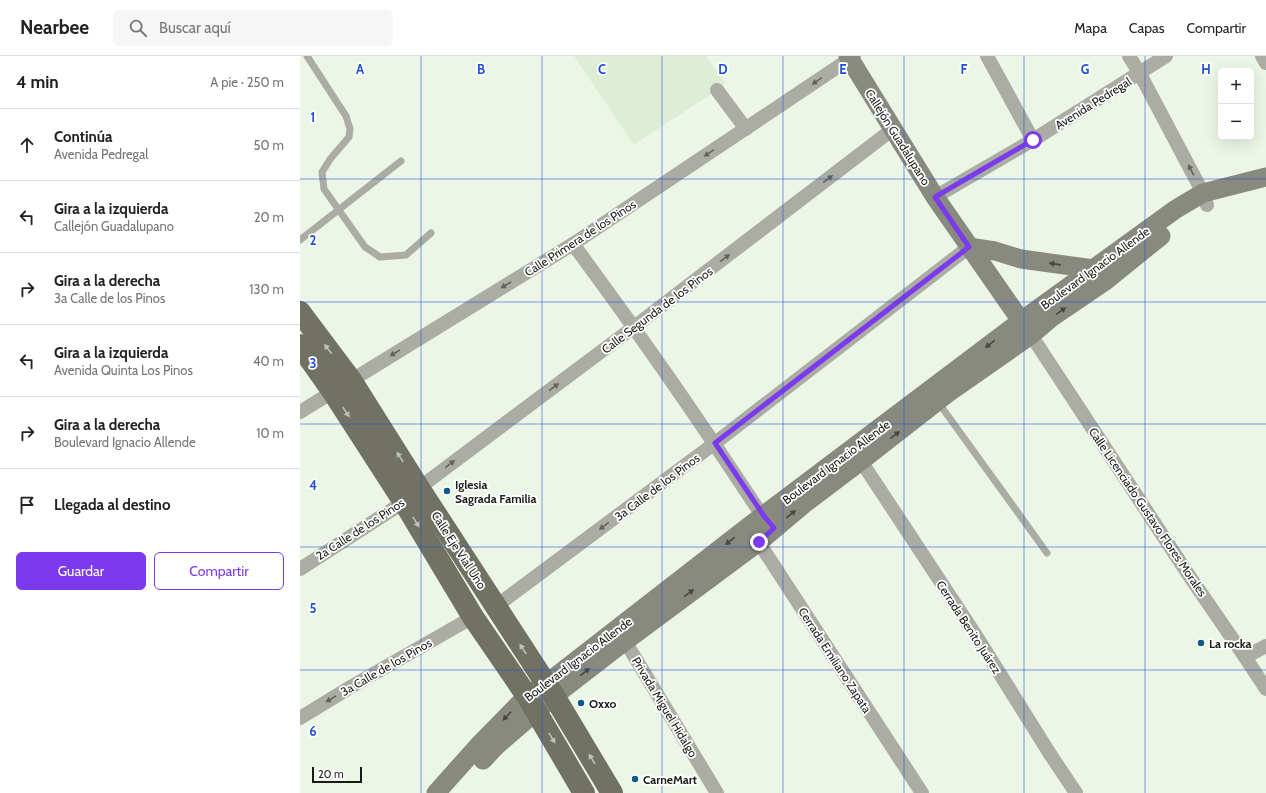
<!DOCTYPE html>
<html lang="es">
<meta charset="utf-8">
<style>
:root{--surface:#fff;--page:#f6f6f6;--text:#222;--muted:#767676;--line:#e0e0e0;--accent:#7c3aed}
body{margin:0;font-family:Cabin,sans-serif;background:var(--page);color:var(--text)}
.controls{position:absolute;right:12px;top:12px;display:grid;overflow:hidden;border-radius:6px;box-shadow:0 4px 16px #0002}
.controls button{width:36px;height:36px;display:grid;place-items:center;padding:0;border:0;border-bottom:1px solid var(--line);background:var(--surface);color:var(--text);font:20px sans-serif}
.scale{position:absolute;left:12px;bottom:10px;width:50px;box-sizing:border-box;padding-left:4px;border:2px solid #181c16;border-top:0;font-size:11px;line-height:14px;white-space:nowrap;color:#181c16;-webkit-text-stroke:3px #fff;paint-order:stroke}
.stop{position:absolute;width:12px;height:12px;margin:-9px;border:3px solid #7c3aed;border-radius:50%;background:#fff}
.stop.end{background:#7c3aed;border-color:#fff;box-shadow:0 1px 4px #0008}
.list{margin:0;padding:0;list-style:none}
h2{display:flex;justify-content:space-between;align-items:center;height:52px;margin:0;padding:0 16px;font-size:17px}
h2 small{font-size:13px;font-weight:400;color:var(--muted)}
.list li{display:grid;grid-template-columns:26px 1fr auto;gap:12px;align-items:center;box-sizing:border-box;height:72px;padding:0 16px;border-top:1px solid var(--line)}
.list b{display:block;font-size:15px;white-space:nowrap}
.list p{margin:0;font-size:13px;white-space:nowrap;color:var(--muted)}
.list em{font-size:13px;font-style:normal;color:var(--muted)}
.actions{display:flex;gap:8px;padding:12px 16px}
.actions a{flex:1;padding:9px 0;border:1px solid var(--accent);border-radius:6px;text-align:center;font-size:14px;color:var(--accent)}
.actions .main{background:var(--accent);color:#fff}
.icon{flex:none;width:22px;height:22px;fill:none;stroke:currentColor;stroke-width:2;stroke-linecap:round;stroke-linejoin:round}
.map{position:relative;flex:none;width:966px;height:737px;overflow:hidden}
header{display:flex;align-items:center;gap:24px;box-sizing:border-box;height:56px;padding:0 20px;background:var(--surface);border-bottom:1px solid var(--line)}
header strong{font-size:19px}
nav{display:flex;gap:22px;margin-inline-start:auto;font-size:14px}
.search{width:280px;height:36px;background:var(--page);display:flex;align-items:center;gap:10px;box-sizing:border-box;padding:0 14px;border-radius:6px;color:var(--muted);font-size:15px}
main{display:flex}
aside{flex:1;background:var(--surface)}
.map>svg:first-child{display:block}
.built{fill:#deedd6}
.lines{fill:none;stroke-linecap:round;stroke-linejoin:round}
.lane{stroke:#abaca4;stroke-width:7}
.street{stroke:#abaca4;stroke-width:14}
.secondary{stroke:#898a7f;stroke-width:19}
.primary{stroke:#717264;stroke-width:22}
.oneway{fill:#62645d}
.oneway2{fill:#454840}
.oneway3{fill:#bfc0b9}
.route{stroke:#7c3aed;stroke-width:5}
.grid{fill:none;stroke:#1d4ed8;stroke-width:1;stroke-opacity:0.55}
.poi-dot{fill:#0a5a8d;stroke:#fff;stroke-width:1.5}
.labels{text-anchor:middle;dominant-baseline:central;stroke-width:3.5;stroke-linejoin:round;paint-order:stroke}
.street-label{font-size:12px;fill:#181c16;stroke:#fff}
.poi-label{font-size:12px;font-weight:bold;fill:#181c16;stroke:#fff;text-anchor:start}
.grid-label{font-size:13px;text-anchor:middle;font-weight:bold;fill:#1d4ed8;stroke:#fff;stroke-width:3.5;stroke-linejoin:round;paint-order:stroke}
</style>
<header>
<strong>Nearbee</strong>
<div class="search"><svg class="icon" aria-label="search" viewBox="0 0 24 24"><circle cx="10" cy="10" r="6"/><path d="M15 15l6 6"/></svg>Buscar aquí</div>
<nav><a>Mapa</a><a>Capas</a><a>Compartir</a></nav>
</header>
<main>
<aside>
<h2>4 min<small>A pie · 250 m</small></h2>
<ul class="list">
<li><svg class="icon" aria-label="ahead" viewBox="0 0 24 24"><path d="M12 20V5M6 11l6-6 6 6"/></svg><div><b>Continúa</b><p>Avenida Pedregal</p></div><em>50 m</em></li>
<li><svg class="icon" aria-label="left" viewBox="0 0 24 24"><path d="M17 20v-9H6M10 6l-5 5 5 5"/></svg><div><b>Gira a la izquierda</b><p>Callejón Guadalupano</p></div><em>20 m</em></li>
<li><svg class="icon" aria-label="right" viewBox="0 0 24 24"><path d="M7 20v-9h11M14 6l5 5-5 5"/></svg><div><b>Gira a la derecha</b><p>3a Calle de los Pinos</p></div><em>130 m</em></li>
<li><svg class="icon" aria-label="left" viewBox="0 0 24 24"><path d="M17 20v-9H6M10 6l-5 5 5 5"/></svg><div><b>Gira a la izquierda</b><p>Avenida Quinta Los Pinos</p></div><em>40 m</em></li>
<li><svg class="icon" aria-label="right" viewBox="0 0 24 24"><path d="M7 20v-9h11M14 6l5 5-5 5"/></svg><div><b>Gira a la derecha</b><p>Boulevard Ignacio Allende</p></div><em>10 m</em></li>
<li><svg class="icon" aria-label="arrive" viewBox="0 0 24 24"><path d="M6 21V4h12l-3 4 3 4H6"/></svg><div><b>Llegada al destino</b></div></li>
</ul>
<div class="actions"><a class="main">Guardar</a><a>Compartir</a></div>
</aside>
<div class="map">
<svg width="966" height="737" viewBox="0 0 966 737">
<rect width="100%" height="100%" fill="#ecf6e6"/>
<!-- built -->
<path class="built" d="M274 0H406L426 28 334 89Z"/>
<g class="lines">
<!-- lane -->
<g class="lane">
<path d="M7 0 46 60 50 73 49 81 31 102 22 116 24 133 65 191 80 201 106 199 131 177"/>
<path d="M0 184 101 105"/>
<path d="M638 346 747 497"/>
</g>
<!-- street -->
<g class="street">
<path d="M687 0 733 84"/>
<path d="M829 0 840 18 903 137 907 149"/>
<path d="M962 0 966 7"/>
<path d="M417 34 446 73"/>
<path d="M635 141 733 84 866 0"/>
<path d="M273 188C339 277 402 368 463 461L469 467"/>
<path d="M731 279 888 518 945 601 966 633"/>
<path d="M0 356 273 188 554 0"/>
<path d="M561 405 675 578 750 698 776 737"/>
<path d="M454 479 622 737"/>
<path d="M0 513 104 446 119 432 334 271 593 73"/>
<path d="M195 551 415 387 669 191"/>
<path d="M325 585 417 737"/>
<path d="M945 601 966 590"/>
<path d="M0 662 54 629 173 561"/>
</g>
<!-- secondary -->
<g class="secondary">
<path d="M548 0 635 141 728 275"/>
<path d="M669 191 695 195 721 203 794 213 798 219"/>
<path d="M183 704 195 691 254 640 316 592 459 486 504 448 561 405 648 337 731 279 751 262 804 226 861 180"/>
<path d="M136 737 178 690 227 640 246 628 448 471 721 265 876 153 903 137 966 121"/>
</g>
<!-- primary -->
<g class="primary">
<path d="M0 256 51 324 119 432 254 640 312 737"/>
<path d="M0 289 33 336 104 446 173 561 227 640 284 737"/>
</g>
</g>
<!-- one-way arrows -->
<defs><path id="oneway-solid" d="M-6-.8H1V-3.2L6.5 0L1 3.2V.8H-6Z"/></defs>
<g class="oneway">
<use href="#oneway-solid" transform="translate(517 25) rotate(146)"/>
<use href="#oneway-solid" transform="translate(409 97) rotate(146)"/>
<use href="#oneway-solid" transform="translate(891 114) rotate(-118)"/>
<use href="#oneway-solid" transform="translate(528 123) rotate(-37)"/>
<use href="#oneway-solid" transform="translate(425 202) rotate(-37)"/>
<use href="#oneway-solid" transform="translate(206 229) rotate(149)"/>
<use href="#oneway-solid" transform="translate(95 297) rotate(149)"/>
<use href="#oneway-solid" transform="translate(254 331) rotate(-37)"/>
<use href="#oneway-solid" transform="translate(150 408) rotate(-37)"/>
<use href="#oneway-solid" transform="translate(304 470) rotate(143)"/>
<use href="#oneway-solid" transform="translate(31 643) rotate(149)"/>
</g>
<g class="oneway2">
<use href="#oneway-solid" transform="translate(755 208) rotate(-172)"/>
<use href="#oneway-solid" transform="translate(761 255) rotate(-35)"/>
<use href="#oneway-solid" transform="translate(690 288) rotate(143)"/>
<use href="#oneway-solid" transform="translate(595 379) rotate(-38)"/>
<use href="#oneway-solid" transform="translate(491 458) rotate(-39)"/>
<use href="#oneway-solid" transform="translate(430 485) rotate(142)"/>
<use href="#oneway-solid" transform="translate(389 537) rotate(-37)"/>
<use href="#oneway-solid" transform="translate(285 616) rotate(-38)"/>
<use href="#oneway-solid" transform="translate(207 660) rotate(134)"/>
</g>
<g class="oneway3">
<use href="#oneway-solid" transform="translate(28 293) rotate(-127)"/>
<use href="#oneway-solid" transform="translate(46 356) rotate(57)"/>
<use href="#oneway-solid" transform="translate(100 401) rotate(-122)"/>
<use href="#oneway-solid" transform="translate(116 466) rotate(59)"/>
<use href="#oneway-solid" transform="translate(223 593) rotate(-123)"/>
<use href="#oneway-solid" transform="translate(252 682) rotate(59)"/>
<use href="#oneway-solid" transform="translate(292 703) rotate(-121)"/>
</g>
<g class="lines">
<!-- route -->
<path class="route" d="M459 486 474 472 464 460 415 387 669 191 635 141 733 84"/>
</g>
<!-- grid -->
<path class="grid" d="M121 0V737M242 0V737M362 0V737M483 0V737M604 0V737M724 0V737M845 0V737M0 123H966M0 246H966M0 368H966M0 491H966M0 614H966"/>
<!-- markers -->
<g class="poi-dot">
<circle cx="147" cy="435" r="4"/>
<circle cx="901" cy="587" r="4"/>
<circle cx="281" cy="647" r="4"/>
<circle cx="335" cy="723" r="4"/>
</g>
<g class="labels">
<!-- street labels -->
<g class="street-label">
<text transform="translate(793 47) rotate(-32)">Avenida Pedregal</text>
<text transform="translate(598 81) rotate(58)">Callejón Guadalupano</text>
<text transform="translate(280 182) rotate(-33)">Calle Primera de los Pinos</text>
<text transform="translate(795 212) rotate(-36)">Boulevard Ignacio Allende</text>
<text transform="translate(357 254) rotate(-37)">Calle Segunda de los Pinos</text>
<text transform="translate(536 406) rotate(-37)">Boulevard Ignacio Allende</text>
<text transform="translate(357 431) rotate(-37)">3a Calle de los Pinos</text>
<text transform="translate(848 456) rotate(56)">Calle Licenciado Gustavo Flores Morales</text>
<text transform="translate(60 473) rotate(-33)">2a Calle de los Pinos</text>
<text transform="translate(159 494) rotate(57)">Calle Eje Vial Uno</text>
<text transform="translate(669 571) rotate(57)">Cerrada Benito Juárez</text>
<text transform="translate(278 603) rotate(-37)">Boulevard Ignacio Allende</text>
<text transform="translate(535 604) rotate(57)">Cerrada Emiliano Zapata</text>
<text transform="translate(86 611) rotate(-30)">3a Calle de los Pinos</text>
<text transform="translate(365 651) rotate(59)">Privada Miguel Hidalgo</text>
</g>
<!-- poi labels -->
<g class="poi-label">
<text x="155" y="428">Iglesia<tspan x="155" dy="14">Sagrada Familia</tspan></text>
<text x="909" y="587">La rocka</text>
<text x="289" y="647">Oxxo</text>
<text x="343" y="723">CarneMart</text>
</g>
</g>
<g class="grid-label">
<text x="60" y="18">A</text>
<text x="181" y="18">B</text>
<text x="302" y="18">C</text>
<text x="423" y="18">D</text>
<text x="543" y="18">E</text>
<text x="664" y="18">F</text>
<text x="785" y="18">G</text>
<text x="906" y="18">H</text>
<text x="13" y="66">1</text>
<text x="13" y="189">2</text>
<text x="13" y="312">3</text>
<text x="13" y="434">4</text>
<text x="13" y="557">5</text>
<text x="13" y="680">6</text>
</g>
</svg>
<div class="controls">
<button>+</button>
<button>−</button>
</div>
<div class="scale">20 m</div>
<div class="stop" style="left:733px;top:84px"></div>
<div class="stop end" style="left:459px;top:486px"></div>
</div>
</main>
